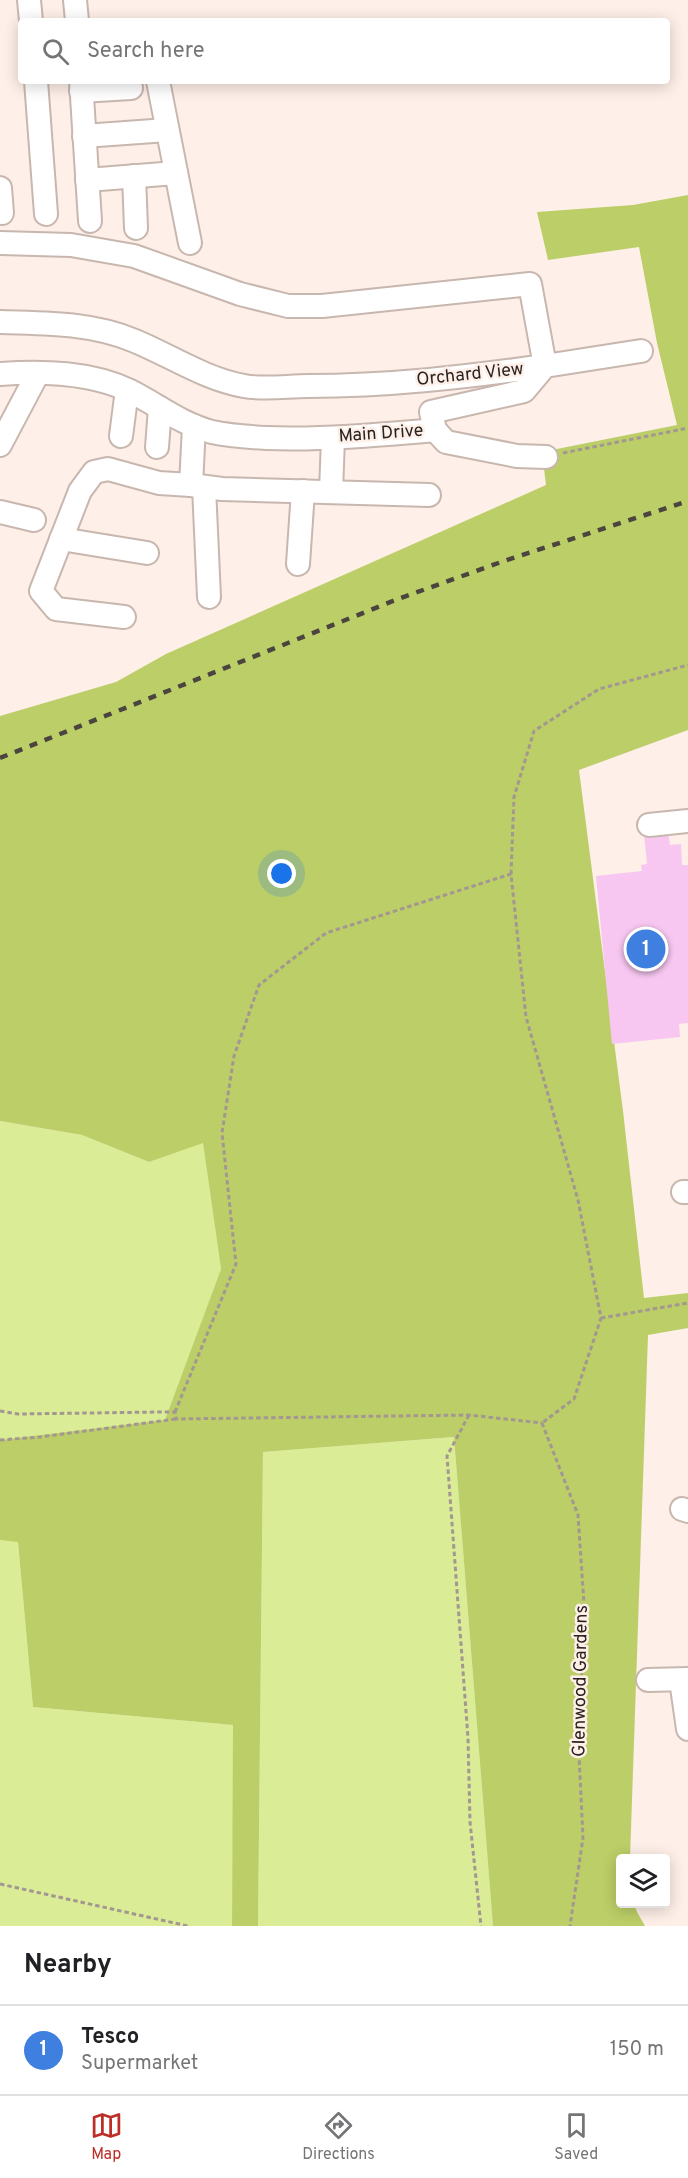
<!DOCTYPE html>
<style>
:root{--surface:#fff;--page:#f2f2f2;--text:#202124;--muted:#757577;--line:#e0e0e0;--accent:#bc2e27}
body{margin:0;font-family:Overpass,sans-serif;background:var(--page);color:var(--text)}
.controls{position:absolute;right:18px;bottom:18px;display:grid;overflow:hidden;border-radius:6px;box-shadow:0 3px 15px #0003}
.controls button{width:54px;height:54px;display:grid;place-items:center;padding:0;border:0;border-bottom:2px solid var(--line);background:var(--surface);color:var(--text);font:30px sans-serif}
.you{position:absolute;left:282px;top:874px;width:21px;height:21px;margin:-15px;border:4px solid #fff;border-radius:50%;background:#1a73e8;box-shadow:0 0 0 9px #1a73e833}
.badge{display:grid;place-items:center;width:39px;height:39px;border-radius:50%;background:var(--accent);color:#fff;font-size:20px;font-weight:700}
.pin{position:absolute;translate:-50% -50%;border:3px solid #fff;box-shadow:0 2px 6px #0006}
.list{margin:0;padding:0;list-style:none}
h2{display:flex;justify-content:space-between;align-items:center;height:78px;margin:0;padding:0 24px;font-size:26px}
h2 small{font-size:20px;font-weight:400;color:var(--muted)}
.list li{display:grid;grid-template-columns:39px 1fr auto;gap:18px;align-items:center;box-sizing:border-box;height:90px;padding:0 24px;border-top:2px solid var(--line)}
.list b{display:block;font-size:22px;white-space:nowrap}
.list p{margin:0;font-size:20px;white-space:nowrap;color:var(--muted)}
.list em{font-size:20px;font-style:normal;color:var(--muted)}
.icon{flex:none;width:33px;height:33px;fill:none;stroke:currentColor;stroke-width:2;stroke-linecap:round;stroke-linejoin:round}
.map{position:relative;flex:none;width:688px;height:1926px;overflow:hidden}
.search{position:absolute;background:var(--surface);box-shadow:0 3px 15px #0003;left:18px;right:18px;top:18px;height:66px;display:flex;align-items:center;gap:15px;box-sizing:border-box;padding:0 21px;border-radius:6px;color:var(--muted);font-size:22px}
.sheet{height:168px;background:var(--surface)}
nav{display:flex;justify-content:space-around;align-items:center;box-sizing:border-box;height:84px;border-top:2px solid var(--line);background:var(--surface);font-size:16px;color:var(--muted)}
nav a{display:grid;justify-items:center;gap:3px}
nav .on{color:var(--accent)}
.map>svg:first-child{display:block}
.green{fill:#dbec96}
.forest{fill:#bcce67}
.building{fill:#f7c7f1}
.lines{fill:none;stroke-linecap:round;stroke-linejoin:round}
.minor-casing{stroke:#c8b7ae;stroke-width:26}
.path{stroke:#a29791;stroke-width:3;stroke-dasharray:4.5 3;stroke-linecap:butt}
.minor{stroke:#fff;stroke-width:22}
.rail{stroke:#4b443f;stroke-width:4.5;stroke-dasharray:8 8;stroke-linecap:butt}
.labels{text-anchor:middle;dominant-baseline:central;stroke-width:5;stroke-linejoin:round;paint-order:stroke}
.street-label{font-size:18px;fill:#29231f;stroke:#feefe8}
</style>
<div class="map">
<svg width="688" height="1926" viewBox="0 0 688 1926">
<rect width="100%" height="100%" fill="#feefe8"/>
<!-- green -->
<g class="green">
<path d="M0 1121 82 1135 149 1162 203 1142 221 1269 165 1421 0 1440Z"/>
<path d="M454 1437 493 1926H258L263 1452Z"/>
<path d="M0 1540 18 1541 33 1707 234 1725 232 1926H0Z"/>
</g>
<!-- forest -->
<path class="forest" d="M688 195V730L579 770 623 1111 644 1298 688 1293V1328L648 1335 630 1858H620V1904H634L637 1912 645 1926H493L454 1437 263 1452 258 1926H232L233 1725 33 1707 18 1542 0 1540V1440L165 1420 221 1269 203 1143 149 1162 82 1135 0 1121V716L116 682 166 654 546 485 542 452 677 425 657 343 639 247 548 260 537 212 633 205Z"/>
<!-- building -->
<path class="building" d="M668 831 670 845 681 844 682 865H688V1023L679 1024 680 1037 612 1044 596 876 642 871 641 865 647 864 644 834Z"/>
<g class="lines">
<defs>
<g id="minor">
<path d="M29 0 31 21"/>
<path d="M75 0 77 21"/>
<path d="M36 81 46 214"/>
<path d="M81 81 90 221"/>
<path d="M158 81 190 243"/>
<path d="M81 91 131 88"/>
<path d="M84 136 167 130"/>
<path d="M134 176 136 228"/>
<path d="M87 180 176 173"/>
<path d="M0 188 2 213"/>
<path d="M0 243 71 245 134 256 240 294 288 306H322L530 284 545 366C466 377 388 386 308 386 288 386 264 390 244 386 205 379 171 356 135 341 93 323 45 323 0 322"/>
<path d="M0 374C43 371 91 372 130 391 158 405 181 424 212 432 230 436 248 437 266 438 322 440 378 435 435 430"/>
<path d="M435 430 431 412 524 391 545 366 641 351"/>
<path d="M435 430 446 442 517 456 546 457"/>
<path d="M121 436 127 390"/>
<path d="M0 445 38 373"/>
<path d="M157 447 160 408"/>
<path d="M191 485 222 489 429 495"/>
<path d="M204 487 209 597"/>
<path d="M331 492 333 438"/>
<path d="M0 512 34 520"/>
<path d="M61 539 147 553"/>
<path d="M298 564 303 491"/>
<path d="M124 617 56 609 41 591 80 491 94 472 108 469 159 483 191 485 194 426"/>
<path d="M649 825 688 821"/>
<path d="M683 1192H688"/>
<path d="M682 1509 688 1511"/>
<path d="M648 1680 688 1679"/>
<path d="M681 1680 688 1729"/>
</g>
</defs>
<!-- minor casing -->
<use href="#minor" class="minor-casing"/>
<!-- path -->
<g class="path">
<path d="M563 453 688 428"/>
<path d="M511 874 514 797 534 731 599 689 688 665"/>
<path d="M601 1318 688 1303"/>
<path d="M0 1411 18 1414 160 1412H175L176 1419 469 1415 542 1423"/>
<path d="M175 1412 236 1264 222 1133 234 1056 259 985 326 933 511 874 526 1017 578 1200 601 1318 574 1399 542 1423"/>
<path d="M469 1415 447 1456 468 1738 470 1822 481 1926"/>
<path d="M542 1423 578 1515 586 1633 577 1713 583 1838 570 1926"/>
<path d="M0 1440 40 1437 176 1419"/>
<path d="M0 1884 188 1926"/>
</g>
<!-- minor -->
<use href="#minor" class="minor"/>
<!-- rail -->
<path class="rail" d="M0 758 398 599 504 561 688 501"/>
</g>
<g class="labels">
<!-- street labels -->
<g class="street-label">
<text transform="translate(470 375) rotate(-6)">Orchard View</text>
<text transform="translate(381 434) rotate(-4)">Main Drive</text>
<text transform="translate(581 1681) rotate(-89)">Glenwood Gardens</text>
</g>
</g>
</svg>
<div class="controls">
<button><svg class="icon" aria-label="layers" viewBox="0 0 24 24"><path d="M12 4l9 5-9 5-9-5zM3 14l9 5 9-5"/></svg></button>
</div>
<div class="you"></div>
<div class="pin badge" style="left:646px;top:949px;background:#3f7fe0">1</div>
<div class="search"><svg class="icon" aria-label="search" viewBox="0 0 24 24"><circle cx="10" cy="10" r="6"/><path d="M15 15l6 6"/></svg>Search here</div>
</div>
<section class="sheet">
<h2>Nearby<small></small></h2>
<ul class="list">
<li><span class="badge" style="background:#3f7fe0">1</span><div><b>Tesco</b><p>Supermarket</p></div><em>150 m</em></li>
</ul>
</section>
<nav>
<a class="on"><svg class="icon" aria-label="map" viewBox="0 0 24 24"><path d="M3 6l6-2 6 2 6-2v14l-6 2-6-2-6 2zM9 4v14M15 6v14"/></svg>Map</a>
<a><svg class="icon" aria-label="directions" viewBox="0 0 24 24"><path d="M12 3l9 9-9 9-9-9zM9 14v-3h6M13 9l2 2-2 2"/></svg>Directions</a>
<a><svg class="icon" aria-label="saved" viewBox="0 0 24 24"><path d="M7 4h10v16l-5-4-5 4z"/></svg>Saved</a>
</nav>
